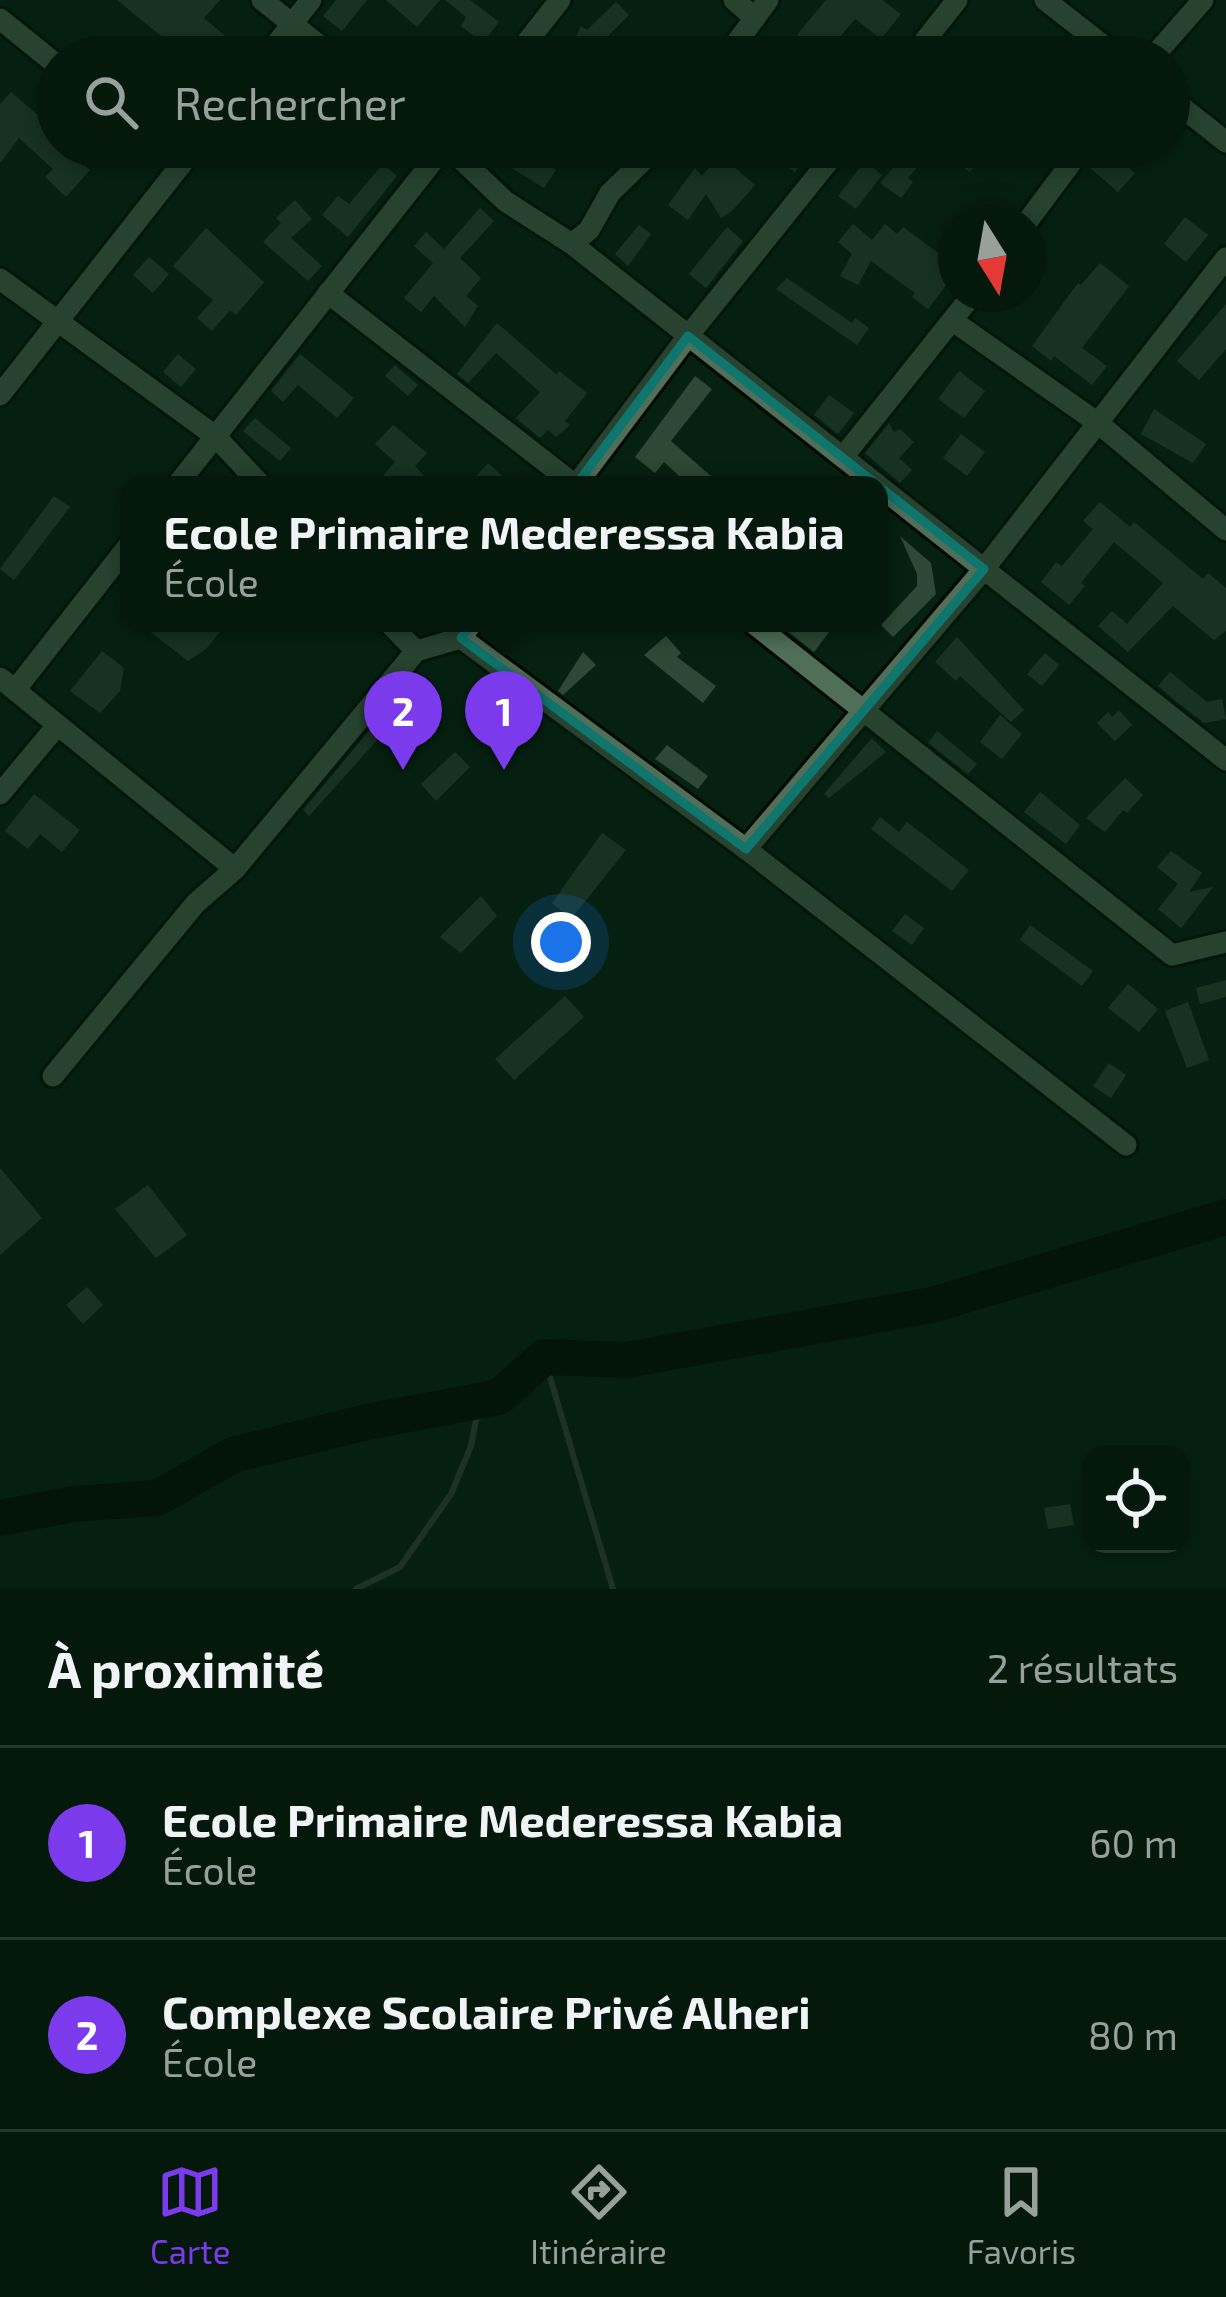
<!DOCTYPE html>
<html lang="fr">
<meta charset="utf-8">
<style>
:root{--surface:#04190c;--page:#0d2215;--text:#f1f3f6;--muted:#97a09d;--line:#25382d;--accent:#7c3aed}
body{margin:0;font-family:"Exo 2",sans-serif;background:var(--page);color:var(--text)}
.controls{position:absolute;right:36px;bottom:36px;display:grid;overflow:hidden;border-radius:24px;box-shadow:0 6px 18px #0003}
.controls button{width:108px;height:108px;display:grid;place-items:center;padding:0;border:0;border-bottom:3px solid var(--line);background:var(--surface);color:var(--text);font:60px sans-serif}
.compass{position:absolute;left:938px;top:204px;width:108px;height:108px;border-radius:50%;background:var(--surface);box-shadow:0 6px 18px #0003;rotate:169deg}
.you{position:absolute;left:561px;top:942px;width:42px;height:42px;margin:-30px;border:9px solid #fff;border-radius:50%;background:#1a73e8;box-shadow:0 0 0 18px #1a73e833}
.badge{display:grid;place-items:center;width:78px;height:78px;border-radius:50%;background:var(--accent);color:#fff;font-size:39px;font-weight:700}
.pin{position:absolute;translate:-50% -99px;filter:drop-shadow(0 3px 6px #0008)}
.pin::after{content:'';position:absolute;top:63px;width:42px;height:36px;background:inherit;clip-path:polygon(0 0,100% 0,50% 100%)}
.popup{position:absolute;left:120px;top:476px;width:768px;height:156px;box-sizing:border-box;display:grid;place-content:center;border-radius:24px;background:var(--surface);filter:drop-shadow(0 3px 9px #0005);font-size:39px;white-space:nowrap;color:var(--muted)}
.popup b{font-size:45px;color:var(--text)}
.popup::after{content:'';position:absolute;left:50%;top:100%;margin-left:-24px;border:24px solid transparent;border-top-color:var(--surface)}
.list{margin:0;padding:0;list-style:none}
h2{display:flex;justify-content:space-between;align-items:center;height:156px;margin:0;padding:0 48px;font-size:51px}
h2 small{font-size:39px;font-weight:400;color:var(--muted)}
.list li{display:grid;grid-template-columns:78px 1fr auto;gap:36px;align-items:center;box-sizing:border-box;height:192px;padding:0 48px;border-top:3px solid var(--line)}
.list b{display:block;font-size:45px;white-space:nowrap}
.list p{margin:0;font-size:39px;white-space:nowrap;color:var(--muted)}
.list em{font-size:39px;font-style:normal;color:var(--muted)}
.icon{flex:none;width:66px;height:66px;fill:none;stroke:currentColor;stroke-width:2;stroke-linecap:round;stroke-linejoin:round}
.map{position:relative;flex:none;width:1226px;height:1589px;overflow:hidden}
.search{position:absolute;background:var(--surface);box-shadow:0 6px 18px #0003;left:36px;right:36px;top:36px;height:132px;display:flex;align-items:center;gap:30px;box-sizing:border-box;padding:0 42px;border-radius:66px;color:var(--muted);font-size:45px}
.sheet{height:540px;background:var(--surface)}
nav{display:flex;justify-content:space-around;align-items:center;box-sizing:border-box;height:168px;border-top:3px solid var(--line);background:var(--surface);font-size:33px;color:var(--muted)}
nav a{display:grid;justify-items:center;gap:6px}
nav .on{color:var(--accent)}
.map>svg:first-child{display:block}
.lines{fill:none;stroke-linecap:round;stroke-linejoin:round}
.stream{stroke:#3c473d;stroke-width:6}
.river{stroke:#000800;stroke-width:36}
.building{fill:#2d4835}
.minor-casing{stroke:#000a01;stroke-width:27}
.minor{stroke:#516e58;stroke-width:21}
.marked{fill:none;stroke:#0f766e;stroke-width:9;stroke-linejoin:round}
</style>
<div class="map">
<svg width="1226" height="1589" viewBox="0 0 1226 1589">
<rect width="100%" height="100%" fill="#062110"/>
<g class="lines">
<!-- stream -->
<g class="stream">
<path d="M544 1357 613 1589"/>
<path d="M356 1589 400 1567 451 1494 471 1446 476 1420 499 1397"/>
</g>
<!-- river -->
<path class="river" d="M0 1518 74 1504 157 1498 233 1455 367 1422 499 1397 544 1357 627 1360 932 1305 1226 1217"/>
</g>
<!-- building -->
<g class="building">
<path d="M117 0H220L204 18 237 46 228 57H187Z"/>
<path d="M336 0H367L342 31 323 16Z"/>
<path d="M386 0H440L417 27Z"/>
<path d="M445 0H470L499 22 483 43 461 26 466 17Z"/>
<path d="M826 0H882L901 14 881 39 855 19 823 57 797 35Z"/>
<path d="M616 2 629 15 609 35 631 57H590L573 43 581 26 587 30Z"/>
<path d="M11 92 48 124 57 114V147H65L90 170 66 197 45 177 53 169 19 138 0 163V104Z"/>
<path d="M282 147H344L326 167 315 157 305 168Z"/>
<path d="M478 147H518L556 170 544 188Z"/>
<path d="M759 147H813L795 172Z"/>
<path d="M912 147H996L983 165 977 161 970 172 934 148 908 178 913 182 901 198 880 183Z"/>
<path d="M1098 147H1105L1135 173 1118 192 1088 166Z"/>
<path d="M720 155 755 185 733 210 721 218 706 194 688 220 668 205 695 168 702 176Z"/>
<path d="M865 161 882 175 856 209 838 196Z"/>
<path d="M383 164 397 176 348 237 322 215 338 196 349 204Z"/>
<path d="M295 200 312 219 291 238 322 266 308 281 263 242 281 223 276 218Z"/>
<path d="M480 208 494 221 460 258 481 278 466 296 478 306 465 327 434 296 421 312 404 298 433 263 414 246 426 232 444 249Z"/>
<path d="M1185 217 1208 235 1186 262 1164 244Z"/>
<path d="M853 224 872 240 885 224 897 234 903 227 941 255 956 242V270L943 281 947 284 928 309 912 297 915 293 871 261 858 285 840 276 852 254 838 242Z"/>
<path d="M639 225 651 234 628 266 615 254Z"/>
<path d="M727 227 743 241 706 288 689 274Z"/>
<path d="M206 228 264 282 236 315 230 310 212 331 197 318 213 300 173 266Z"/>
<path d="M149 257 169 274 153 293 133 275Z"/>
<path d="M1100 263 1129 286 1082 348 1107 366 1092 385 1054 356 1051 361 1032 346 1078 283 1081 285Z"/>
<path d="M787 278 852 323 855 318 869 328 857 345 776 289Z"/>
<path d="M1226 304V349L1199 380 1177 361Z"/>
<path d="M497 323 557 375 559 371 587 393 565 421 570 425 556 437 548 430 540 438 516 418 540 392 496 353 468 383 457 374Z"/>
<path d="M178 354 196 369 181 387 163 372Z"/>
<path d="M300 354 354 398 337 418 298 385 283 402 271 391Z"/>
<path d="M395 365 418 385 408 396 385 376Z"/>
<path d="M959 371 985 391 964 418 938 399Z"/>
<path d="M695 376 712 389 671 441 712 477 705 485H689L664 462 655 473 635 457Z"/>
<path d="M829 395 854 413 838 434 814 415Z"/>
<path d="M1154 409 1206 444 1193 463 1141 434Z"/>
<path d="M255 418 291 448 280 461 243 431Z"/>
<path d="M889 423 894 432 900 429 914 442 899 458 912 470 900 483 865 453Z"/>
<path d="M393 425 427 453 415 466 432 485H375L395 462 375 444Z"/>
<path d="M961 434 985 452 967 476 943 458Z"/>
<path d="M488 463 512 485H468Z"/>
<path d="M54 496 70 507 14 580 0 569Z"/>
<path d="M1100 502 1130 527 1134 522 1203 579 1208 573 1226 588V631L1214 640 1173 606 1128 652 1098 626 1112 611 1127 624 1163 583 1114 542 1081 583 1085 586 1069 605 1041 582 1056 562 1062 566 1093 529 1083 521Z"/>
<path d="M900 536 931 563 936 594 893 637 881 625 917 586V574Z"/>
<path d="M139 623H227L206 649 188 661Z"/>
<path d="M777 623H836L814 652Z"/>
<path d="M666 636 681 653 677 657 716 686 703 703 644 655Z"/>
<path d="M957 637 1024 710 1011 722 960 676 956 681 935 662Z"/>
<path d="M102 651 124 668 120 691 100 713 70 691Z"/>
<path d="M583 652 596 665 563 695 558 691Z"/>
<path d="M1045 653 1059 665 1042 686 1027 674Z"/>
<path d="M1170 672 1207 702 1222 699 1226 719 1204 723 1177 702 1158 686Z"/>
<path d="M1119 710 1132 725 1115 741 1097 723 1108 712 1112 717Z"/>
<path d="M1000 715 1022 734 1002 759 980 742Z"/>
<path d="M379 719 388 728 309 816 303 810Z"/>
<path d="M937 731 977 764 968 774 928 743Z"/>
<path d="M872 738 886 752 829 798 824 794Z"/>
<path d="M667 745 708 776 698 789 655 759Z"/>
<path d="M455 752 470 767 436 801 421 784Z"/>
<path d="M1125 778 1143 795 1127 813 1123 810 1105 832 1086 818Z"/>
<path d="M1040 792 1080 825 1066 844 1024 812Z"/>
<path d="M34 794 80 830 62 852 40 834 28 849 5 831Z"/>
<path d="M880 817 899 832 907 822 969 870 952 891 871 829Z"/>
<path d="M602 833 626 850 571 919 552 903Z"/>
<path d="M1171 851 1202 873 1189 892 1213 887 1181 928 1158 909 1178 884 1157 867Z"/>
<path d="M481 896 497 916 461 953 440 937Z"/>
<path d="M905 914 924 928 912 945 892 931Z"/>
<path d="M1030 925 1093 971 1082 986 1020 940Z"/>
<path d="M1226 980V997L1200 1004 1196 988Z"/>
<path d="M1128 984 1158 1009 1139 1032 1108 1008Z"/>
<path d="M565 996 584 1017 514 1080 495 1059Z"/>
<path d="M1188 1002 1209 1060 1187 1068 1165 1011Z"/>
<path d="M1109 1063 1126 1075 1111 1098 1093 1086Z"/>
<path d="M0 1168 42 1218 0 1255Z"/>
<path d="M148 1185 187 1235 156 1258 115 1209Z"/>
<path d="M87 1287 103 1305 83 1324 66 1305Z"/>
<path d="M1070 1504 1074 1525 1048 1529 1044 1508Z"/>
</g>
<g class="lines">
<defs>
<g id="minor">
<path d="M262 0 334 57"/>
<path d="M734 0 755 18"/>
<path d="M1045 0 1118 57"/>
<path d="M0 19 57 65"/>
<path d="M266 57 311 0"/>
<path d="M515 57 560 0"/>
<path d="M726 57 768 0"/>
<path d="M912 57 957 0"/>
<path d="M1153 57 1203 0"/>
<path d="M1169 97 1226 142"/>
<path d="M158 147 181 165"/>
<path d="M448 147 505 201 572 244 878 485"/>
<path d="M1027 222 1083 147"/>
<path d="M572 244 589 230 610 193 657 147"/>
<path d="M0 279 215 436 261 485"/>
<path d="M328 293 575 485"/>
<path d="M953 321 1098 423 1226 530"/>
<path d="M0 395 195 147"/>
<path d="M843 457 973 294"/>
<path d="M177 485 444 147"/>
<path d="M576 485 688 336 840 147"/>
<path d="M879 486 1226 760"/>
<path d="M389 623 416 651"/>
<path d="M753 623 1172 955 1226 942"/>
<path d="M461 638 746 849 1126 1145"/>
<path d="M0 678 235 869"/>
<path d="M15 690 129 545"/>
<path d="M0 794 56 727"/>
<path d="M746 849 984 569 1226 258"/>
<path d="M53 1076 196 903 235 869 416 651 461 638 472 623"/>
</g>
</defs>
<!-- minor casing -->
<use href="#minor" class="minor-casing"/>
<!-- minor -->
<use href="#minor" class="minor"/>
</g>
<!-- marked area -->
<path d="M0 0H1226V1589H0ZM688 336 984 569 746 849 461 638Z" fill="#062110" fill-opacity=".55" fill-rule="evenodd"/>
<path class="marked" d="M688 336 984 569 746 849 461 638Z"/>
</svg>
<div class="controls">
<button><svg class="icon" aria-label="locate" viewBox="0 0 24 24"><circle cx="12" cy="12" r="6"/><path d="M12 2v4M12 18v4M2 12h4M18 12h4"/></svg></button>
</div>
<svg class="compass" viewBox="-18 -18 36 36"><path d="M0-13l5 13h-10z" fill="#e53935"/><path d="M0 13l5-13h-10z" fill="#97a09d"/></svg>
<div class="you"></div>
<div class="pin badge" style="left:504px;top:770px">1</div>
<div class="popup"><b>Ecole Primaire Mederessa Kabia</b>École</div>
<div class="pin badge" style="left:403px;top:770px">2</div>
<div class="search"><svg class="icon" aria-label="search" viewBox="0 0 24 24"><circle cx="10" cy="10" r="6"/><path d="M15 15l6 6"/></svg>Rechercher</div>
</div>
<section class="sheet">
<h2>À proximité<small>2 résultats</small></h2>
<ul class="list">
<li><span class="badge">1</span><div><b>Ecole Primaire Mederessa Kabia</b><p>École</p></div><em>60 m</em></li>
<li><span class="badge">2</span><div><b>Complexe Scolaire Privé Alheri</b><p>École</p></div><em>80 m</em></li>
</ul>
</section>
<nav>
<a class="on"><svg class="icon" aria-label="map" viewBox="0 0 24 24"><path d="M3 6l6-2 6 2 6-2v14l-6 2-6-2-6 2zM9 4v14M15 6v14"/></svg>Carte</a>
<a><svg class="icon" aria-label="directions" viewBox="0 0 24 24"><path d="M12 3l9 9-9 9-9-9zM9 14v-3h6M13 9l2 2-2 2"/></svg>Itinéraire</a>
<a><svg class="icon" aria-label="saved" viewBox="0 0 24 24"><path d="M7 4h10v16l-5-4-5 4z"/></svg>Favoris</a>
</nav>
